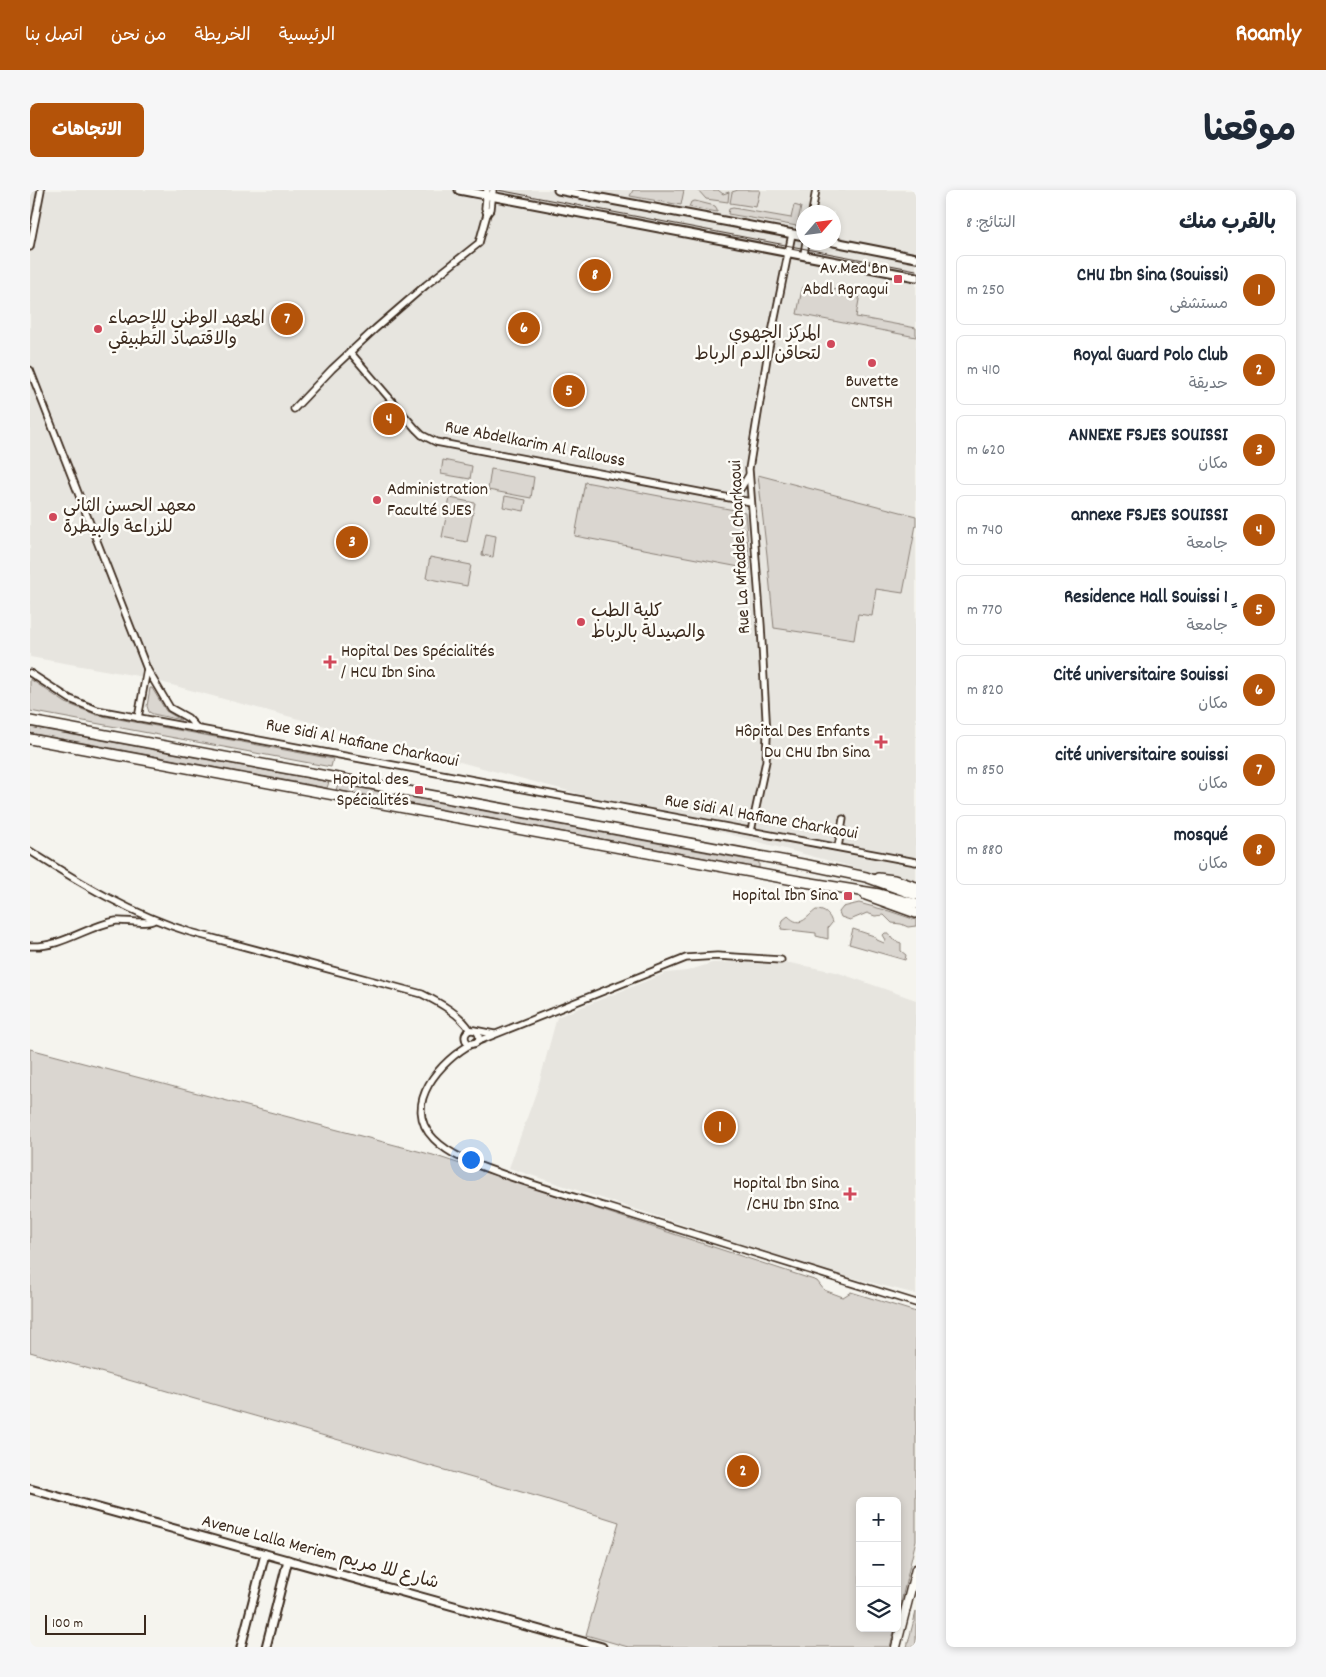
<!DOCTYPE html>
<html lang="ar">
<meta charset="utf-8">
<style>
:root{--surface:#fff;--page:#f6f6f7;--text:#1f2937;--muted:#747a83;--line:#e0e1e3;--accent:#b45309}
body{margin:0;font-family:Dekko,"Playpen Sans Arabic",sans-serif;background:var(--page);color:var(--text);direction:rtl}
.controls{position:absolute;right:15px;bottom:15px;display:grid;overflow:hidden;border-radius:8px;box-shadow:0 2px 8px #0003}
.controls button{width:45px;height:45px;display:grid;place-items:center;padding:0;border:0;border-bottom:1px solid var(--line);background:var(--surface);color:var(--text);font:25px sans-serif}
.compass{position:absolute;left:766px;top:15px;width:45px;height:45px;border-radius:50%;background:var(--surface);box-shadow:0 2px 8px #0003;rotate:62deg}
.scale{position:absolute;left:15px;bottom:12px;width:101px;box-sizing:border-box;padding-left:5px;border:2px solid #3b2a1e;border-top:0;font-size:14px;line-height:18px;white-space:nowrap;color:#3b2a1e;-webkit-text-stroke:4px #fdfcf7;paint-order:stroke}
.you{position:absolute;left:440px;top:969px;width:18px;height:18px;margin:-12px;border:4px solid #fff;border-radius:50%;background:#1a73e8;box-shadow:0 0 0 8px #1a73e833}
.badge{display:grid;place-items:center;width:32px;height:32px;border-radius:50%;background:var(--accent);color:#fff;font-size:16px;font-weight:700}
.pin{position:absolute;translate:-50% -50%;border:2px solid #fff;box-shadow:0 1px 5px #0006}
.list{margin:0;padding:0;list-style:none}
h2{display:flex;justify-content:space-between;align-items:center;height:65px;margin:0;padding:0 20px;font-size:21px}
h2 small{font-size:16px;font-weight:400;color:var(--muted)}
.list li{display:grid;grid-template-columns:32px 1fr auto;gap:15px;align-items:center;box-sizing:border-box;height:70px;margin:0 10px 10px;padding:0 10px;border:1px solid var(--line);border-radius:8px}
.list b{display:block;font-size:19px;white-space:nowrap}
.list p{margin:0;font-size:16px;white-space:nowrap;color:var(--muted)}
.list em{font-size:16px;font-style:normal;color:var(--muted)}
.icon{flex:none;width:28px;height:28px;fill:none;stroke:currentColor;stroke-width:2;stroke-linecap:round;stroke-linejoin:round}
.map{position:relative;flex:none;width:886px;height:1457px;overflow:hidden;direction:ltr;border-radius:8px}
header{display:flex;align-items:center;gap:30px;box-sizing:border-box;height:70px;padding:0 25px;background:var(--accent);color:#fff}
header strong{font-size:24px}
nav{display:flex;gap:28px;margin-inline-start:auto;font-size:18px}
.intro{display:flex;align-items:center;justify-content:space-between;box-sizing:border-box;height:120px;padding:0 30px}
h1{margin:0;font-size:35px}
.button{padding:12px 22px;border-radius:8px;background:var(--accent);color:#fff;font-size:18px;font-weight:700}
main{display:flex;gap:30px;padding:0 30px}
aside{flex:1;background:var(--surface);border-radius:8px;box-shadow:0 2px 8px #0003}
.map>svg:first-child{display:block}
.built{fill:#e7e5df;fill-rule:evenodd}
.green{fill:#dad6d0;stroke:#8a8077}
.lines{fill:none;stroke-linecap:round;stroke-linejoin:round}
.minor-casing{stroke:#3b2a1e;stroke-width:9}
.tertiary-casing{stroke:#3b2a1e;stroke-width:11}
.secondary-casing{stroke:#3b2a1e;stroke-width:11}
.primary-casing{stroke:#3b2a1e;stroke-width:12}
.minor{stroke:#fdfcf7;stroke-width:5.5}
.tertiary{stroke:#fdfcf7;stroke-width:7}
.secondary{stroke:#fdfcf7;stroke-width:8}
.primary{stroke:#fdfcf7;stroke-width:9}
.tram{stroke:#3b2a1e;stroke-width:1}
.poi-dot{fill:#d1495b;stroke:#fdfcf7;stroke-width:2}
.labels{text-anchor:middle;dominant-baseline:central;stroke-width:5;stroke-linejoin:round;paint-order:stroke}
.poi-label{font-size:18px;fill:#3b2a1e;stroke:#fdfcf7;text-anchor:end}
.street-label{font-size:18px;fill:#3b2a1e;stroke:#fdfcf7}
</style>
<header>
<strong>Roamly</strong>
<nav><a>الرئيسية</a><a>الخريطة</a><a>من نحن</a><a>اتصل بنا</a></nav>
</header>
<div class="intro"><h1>موقعنا</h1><a class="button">الاتجاهات</a></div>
<main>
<aside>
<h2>بالقرب منك<small>النتائج: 8</small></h2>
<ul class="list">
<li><span class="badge">1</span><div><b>CHU Ibn Sina (Souissi)</b><p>مستشفى</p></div><em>250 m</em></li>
<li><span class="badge">2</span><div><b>Royal Guard Polo Club</b><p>حديقة</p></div><em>410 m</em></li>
<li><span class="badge">3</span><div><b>ANNEXE FSJES SOUISSI</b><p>مكان</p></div><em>620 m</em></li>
<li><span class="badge">4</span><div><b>annexe FSJES SOUISSI</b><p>جامعة</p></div><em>740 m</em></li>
<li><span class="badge">5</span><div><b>ٍResidence Hall Souissi 1</b><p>جامعة</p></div><em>770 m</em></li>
<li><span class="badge">6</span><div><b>Cité universitaire Souissi</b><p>مكان</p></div><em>820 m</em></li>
<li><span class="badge">7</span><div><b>cité universitaire souissi</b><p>مكان</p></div><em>850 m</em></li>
<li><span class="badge">8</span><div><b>mosqué</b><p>مكان</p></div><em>880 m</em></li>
</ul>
</aside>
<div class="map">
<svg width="886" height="1457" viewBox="0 0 886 1457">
<rect width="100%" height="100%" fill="#f5f4ee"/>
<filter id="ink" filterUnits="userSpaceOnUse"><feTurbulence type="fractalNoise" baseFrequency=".02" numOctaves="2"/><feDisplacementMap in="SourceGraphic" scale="10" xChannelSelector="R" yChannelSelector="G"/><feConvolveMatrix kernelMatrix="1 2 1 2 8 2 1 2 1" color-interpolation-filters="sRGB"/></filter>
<g filter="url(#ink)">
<!-- built -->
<g class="built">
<path d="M0 0H886V694L108 486 0 467ZM774 22H804V52H774Z"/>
<path d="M705 772 760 773 806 782 886 810V1104L792 1080 479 978 508 897 527 827 636 783 657 781 682 773Z"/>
</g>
<!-- green -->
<g class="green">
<path d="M603 0H654L651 15 600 6Z"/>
<path d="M668 0H688L693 4 699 2 698 12 676 9Z"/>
<path d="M708 0H730L726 17 700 13 702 2Z"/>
<path d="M665 11 685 16 687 19V22L659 17 661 12Z"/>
<path d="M764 15 771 17 767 36 698 24 699 19 703 18 761 28Z"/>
<path d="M780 95 830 104 826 127 886 138V147L767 124 772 99 774 96Z"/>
<path d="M413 270 442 276 440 289 411 284Z"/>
<path d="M461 279 504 287 501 308 458 300Z"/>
<path d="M728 285 886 326V335L873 403 846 399 842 426 828 424 824 450 744 438 737 365Z"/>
<path d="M555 292 715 322 720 379 545 346Z"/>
<path d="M475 306 496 310 494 321 473 317Z"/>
<path d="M420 308 445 313 437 352 412 347Z"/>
<path d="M456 344 466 346 463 367 452 365Z"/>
<path d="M400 367 441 375 437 396 396 388Z"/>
<path d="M0 489 36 513 67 525 303 569 301 577 0 521Z"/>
<path d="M120 498H122L136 521 151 530 123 524 119 522 117 516Z"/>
<path d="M0 537 299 592 297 598 0 543Z"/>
<path d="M308 594 729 672V678L306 600Z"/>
<path d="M829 713 859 721 886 730V736L878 737 871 734 862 733 854 725 845 726 837 723 820 730 811 727 809 722 813 717Z"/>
<path d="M786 720C795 720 800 725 802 733L798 738V749L786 746V743L751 739 753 730 758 726C771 739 776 727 786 720Z"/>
<path d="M823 739 844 746 847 750 854 753 856 750 853 745 855 743H858L863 750 871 753V761L876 765 875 770 819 754Z"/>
<path d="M0 859 403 965 787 1091 794 1100 813 1107 821 1102 886 1122V1350L867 1429V1311H830V1438H865L860 1457H598L556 1445 589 1332 516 1309 0 1162Z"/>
<path d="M886 1422V1457H877Z"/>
</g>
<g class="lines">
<defs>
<g id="minor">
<path d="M457 0 455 18 457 24"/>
<path d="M782 22 786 0"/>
<path d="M0 57 11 0"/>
<path d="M774 64 776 52"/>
<path d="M320 162 385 238 392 245 406 252 721 312"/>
<path d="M0 180 117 479 140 518 158 528 168 539"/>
<path d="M264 219 302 179 345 139 396 95 449 53 457 24 461 19 463 0"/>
<path d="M701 307 711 298 719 285"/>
<path d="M0 483 40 509 67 520 886 672"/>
<path d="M108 528 117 479"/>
<path d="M721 641 736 571 737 546 731 435 719 279 738 162 762 44"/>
<path d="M808 657 813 629"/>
<path d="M0 661C50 693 103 725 160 742L392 804C410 813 430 824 440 840"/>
<path d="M0 756C31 758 57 736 86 731 96 730 117 735 124 730"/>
<path d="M444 840 464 844"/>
<circle cx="442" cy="847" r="7"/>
<path d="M446 852 656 768 687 766 751 770"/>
<path d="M443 853C411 870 370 915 404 949 423 968 450 976 475 985 510 997 547 1008 583 1019 684 1050 785 1082 886 1113"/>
</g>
<g id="tertiary">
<path d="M429 0 886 87"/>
<path d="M528 0 774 46"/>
<path d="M804 52 886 68"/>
<path d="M0 1299 572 1457"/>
<path d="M211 1457 235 1364"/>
<path d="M236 1457 258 1370"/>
</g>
<path id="secondary" d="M866 1457 886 1379"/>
<g id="primary">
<path d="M0 531 778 675 836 687 886 705"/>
<path d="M0 549 769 691 849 704 886 714"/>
<path d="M848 688 864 690 886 697"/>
<path d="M836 705 886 723"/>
</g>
</defs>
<!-- minor casing -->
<use href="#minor" class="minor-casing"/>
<!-- tertiary casing -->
<use href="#tertiary" class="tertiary-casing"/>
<!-- secondary casing -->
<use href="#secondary" class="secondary-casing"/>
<!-- primary casing -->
<use href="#primary" class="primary-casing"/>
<!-- minor -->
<use href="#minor" class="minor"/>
<!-- tertiary -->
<use href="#tertiary" class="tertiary"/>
<!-- secondary -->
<use href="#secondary" class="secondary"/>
<!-- primary -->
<use href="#primary" class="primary"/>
<!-- tram -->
<path class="tram" d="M468 0 886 80"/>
</g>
</g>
<!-- markers -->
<g class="poi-dot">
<rect x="863" y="84" width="10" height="10" rx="2.5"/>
<circle cx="68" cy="139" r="5"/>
<circle cx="801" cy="154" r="5"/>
<circle cx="842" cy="173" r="5"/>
<circle cx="347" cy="310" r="5"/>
<circle cx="23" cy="327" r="5"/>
<circle cx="551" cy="432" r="5"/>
<path d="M297.5 464.5h5v5h5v5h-5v5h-5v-5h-5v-5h5z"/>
<path d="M848.5 544.5h5v5h5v5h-5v5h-5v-5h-5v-5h5z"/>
<rect x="384" y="595" width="10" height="10" rx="2.5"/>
<rect x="813" y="701" width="10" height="10" rx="2.5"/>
<path d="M817.5 996.5h5v5h5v5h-5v5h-5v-5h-5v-5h5z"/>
</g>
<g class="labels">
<!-- poi labels -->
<g class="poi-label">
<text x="858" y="79">Av.Med Bn<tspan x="858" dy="21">Abdl Rgragui</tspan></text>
<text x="78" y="129" text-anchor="start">المعهد الوطني للإحصاء<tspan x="78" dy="21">والاقتصاد التطبيقي</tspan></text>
<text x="791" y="144">المركز الجهوي<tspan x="791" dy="21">لتحاقن الدم الرباط</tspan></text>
<text x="842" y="192" text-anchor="middle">Buvette<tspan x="842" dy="21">CNTSH</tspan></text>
<text x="357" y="300" text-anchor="start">Administration<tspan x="357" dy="21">Faculté SJES</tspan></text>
<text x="33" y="317" text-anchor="start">معهد الحسن الثاني<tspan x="33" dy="21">للزراعة والبيطرة</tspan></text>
<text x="561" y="422" text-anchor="start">كلية الطب<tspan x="561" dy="21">والصيدلة بالرباط</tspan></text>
<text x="311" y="462" text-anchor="start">Hopital Des Spécialités<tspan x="311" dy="21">/ HCU Ibn Sina</tspan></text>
<text x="840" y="542">Hôpital Des Enfants<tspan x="840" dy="21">Du CHU Ibn Sina</tspan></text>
<text x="379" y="590">Hopital des<tspan x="379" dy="21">Spécialités</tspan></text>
<text x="808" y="706">Hopital Ibn Sina</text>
<text x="809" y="994">Hopital Ibn Sina<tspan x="809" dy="21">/CHU Ibn SIna</tspan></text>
</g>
<!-- street labels -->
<g class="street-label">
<text transform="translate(505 255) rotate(11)">Rue Abdelkarim Al Fallouss</text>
<text transform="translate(711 357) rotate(-93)">Rue La Mfaddel Charkaoui</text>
<text transform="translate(332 554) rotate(11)">Rue Sidi Al Hafiane Charkaoui</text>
<text transform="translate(731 628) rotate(10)">Rue Sidi Al Hafiane Charkaoui</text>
<text transform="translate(290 1363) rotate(15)">Avenue Lalla Meriem شارع للا مريم</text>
</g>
</g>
</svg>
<div class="controls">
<button>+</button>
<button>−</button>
<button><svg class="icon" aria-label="layers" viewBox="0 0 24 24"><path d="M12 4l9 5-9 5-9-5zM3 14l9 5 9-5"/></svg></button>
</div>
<svg class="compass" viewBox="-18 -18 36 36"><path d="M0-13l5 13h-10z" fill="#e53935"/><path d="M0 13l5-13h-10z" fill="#747a83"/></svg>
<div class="scale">100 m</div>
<div class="you"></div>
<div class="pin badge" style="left:690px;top:937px">1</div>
<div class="pin badge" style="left:713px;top:1281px">2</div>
<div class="pin badge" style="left:322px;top:352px">3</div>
<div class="pin badge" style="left:359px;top:229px">4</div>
<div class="pin badge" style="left:539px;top:201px">5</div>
<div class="pin badge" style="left:494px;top:138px">6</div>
<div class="pin badge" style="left:257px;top:129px">7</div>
<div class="pin badge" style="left:565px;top:85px">8</div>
</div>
</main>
